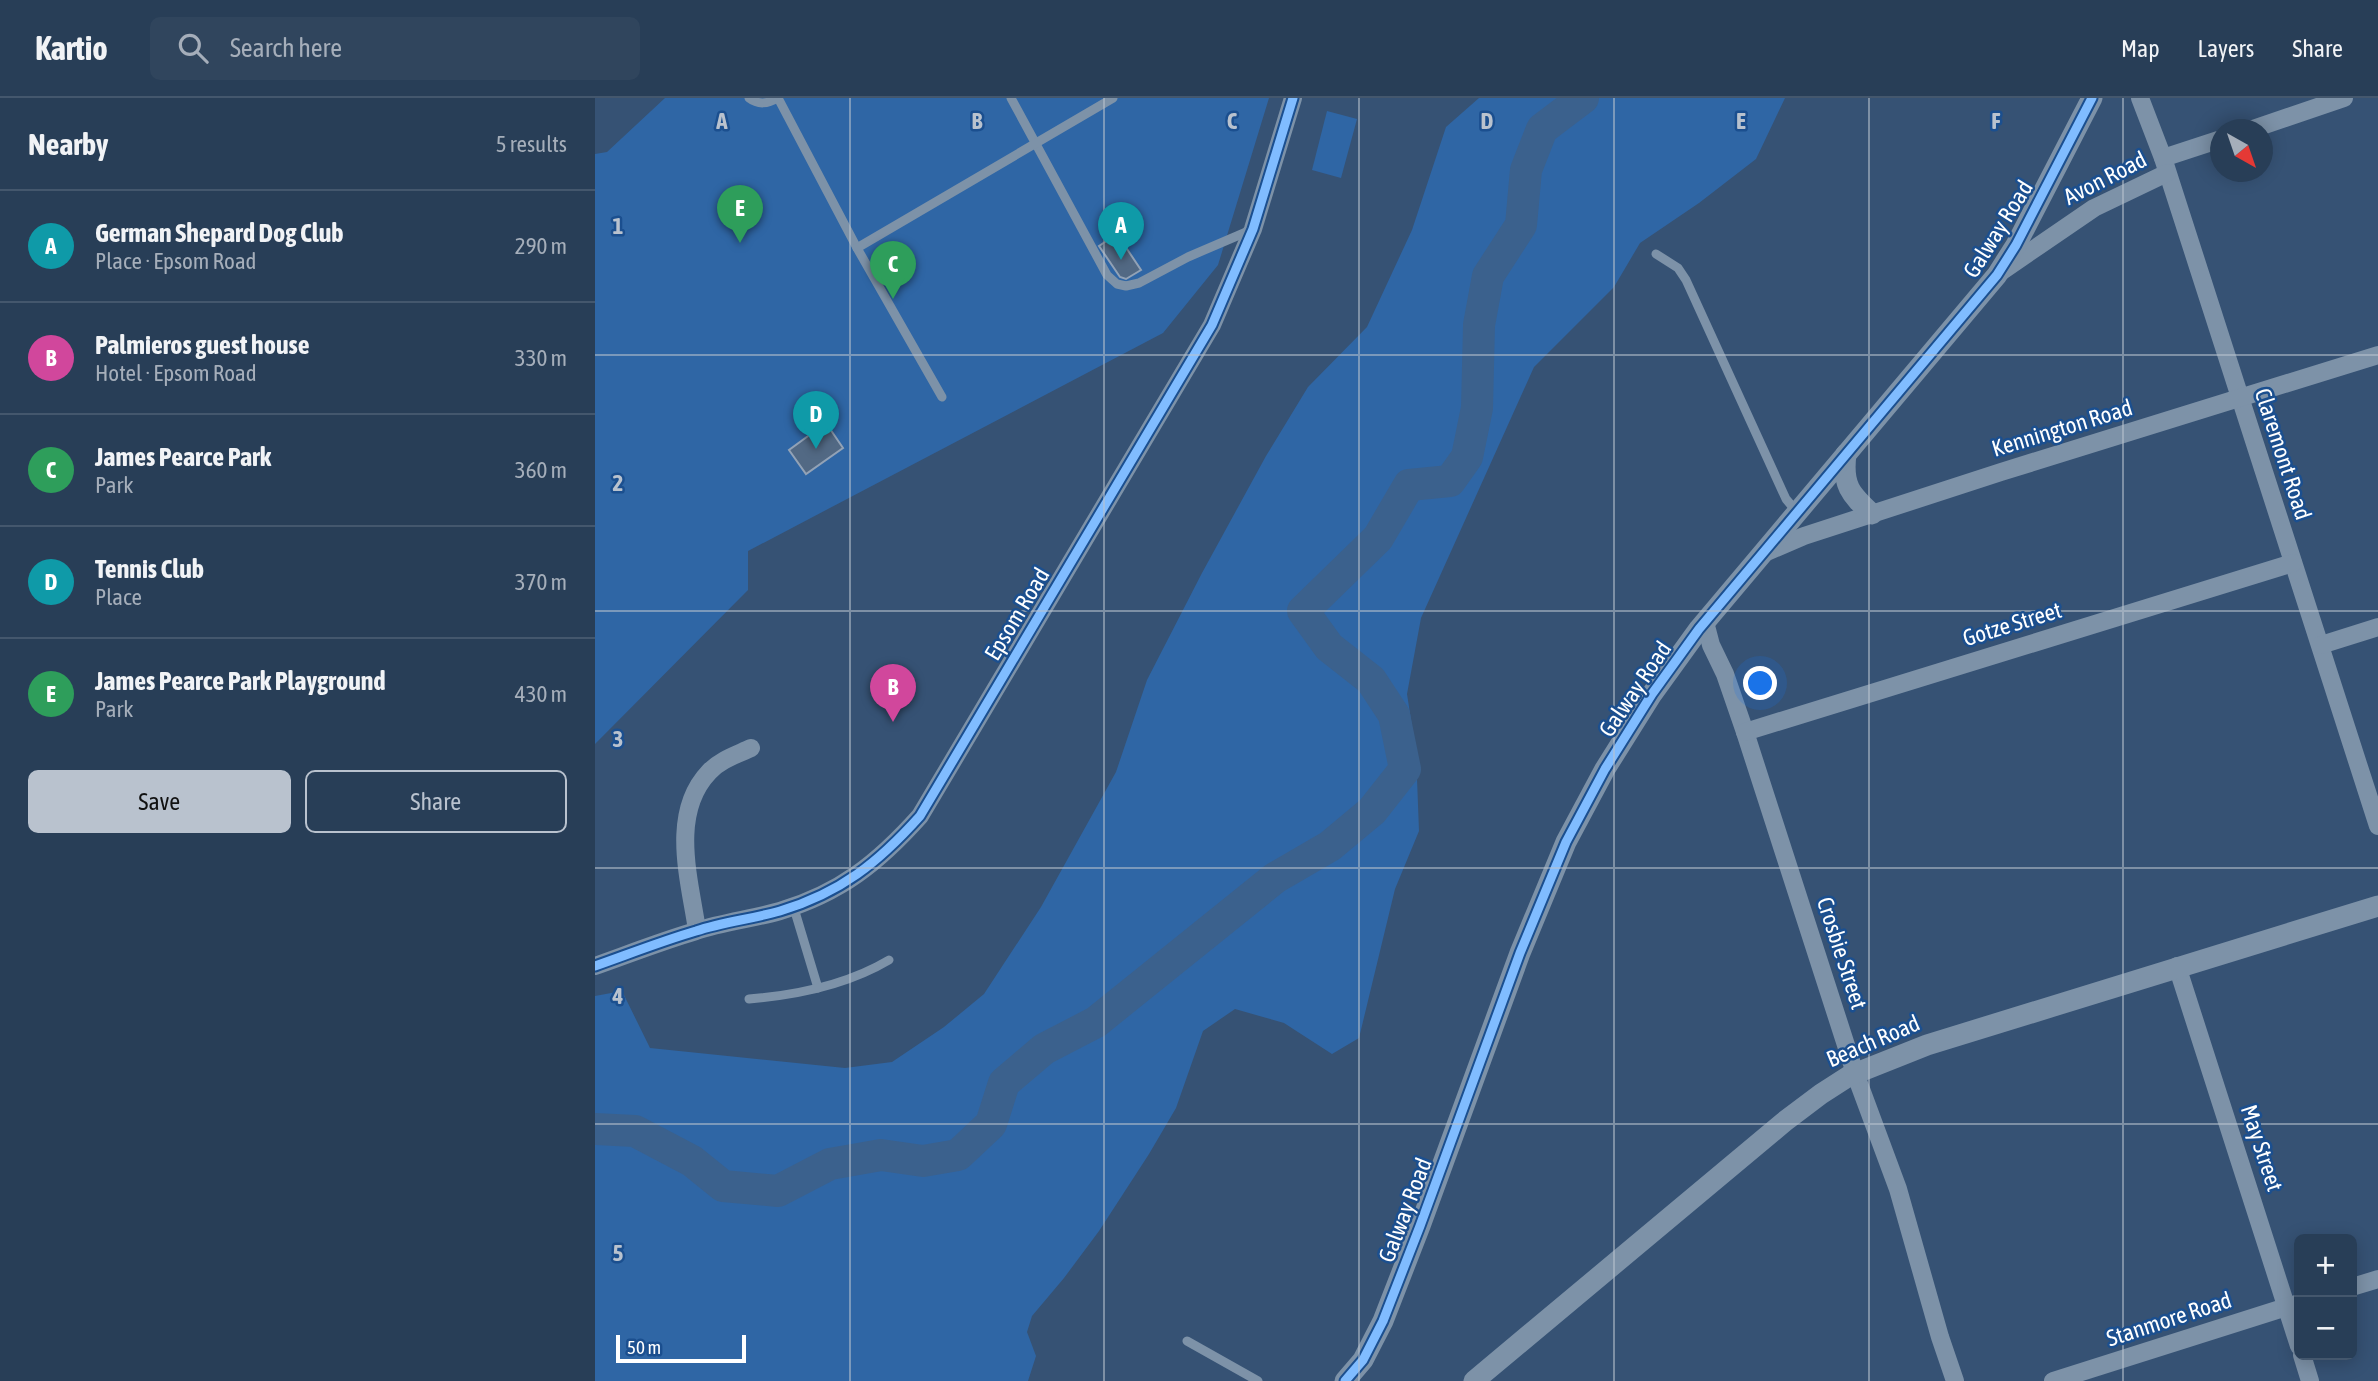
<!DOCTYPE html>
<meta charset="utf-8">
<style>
:root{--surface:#283e57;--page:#30455d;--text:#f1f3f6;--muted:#a5aeba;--line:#44576d;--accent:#b9c2ce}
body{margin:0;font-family:"Asap Condensed",sans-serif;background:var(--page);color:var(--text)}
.controls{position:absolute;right:21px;bottom:21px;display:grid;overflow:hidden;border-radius:10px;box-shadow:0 4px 18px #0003}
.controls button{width:63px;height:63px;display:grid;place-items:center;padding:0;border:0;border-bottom:2px solid var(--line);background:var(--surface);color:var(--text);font:35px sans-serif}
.compass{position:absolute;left:1615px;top:21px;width:63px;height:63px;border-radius:50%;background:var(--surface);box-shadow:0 4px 18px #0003;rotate:140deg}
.scale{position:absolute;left:21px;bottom:18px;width:130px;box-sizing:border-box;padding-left:7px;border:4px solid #fff;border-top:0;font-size:19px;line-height:24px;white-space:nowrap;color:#fff;-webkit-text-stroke:5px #1b4f8f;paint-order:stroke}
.you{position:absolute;left:1166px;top:586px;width:24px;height:24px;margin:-18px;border:5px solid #fff;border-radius:50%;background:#1a73e8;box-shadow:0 0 0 10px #1a73e833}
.badge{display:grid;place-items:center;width:46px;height:46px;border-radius:50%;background:var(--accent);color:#fff;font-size:23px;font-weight:700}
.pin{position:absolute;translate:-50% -58px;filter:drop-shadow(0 2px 4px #0008)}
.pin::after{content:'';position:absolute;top:37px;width:24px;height:21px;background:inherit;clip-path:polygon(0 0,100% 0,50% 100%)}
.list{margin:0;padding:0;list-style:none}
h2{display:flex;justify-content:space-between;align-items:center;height:91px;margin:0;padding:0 28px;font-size:30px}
h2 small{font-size:23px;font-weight:400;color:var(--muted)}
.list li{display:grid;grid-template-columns:46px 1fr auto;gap:21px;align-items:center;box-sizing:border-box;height:112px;padding:0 28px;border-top:2px solid var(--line)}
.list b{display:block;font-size:26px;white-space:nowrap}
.list p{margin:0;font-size:23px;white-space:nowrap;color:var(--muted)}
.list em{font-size:23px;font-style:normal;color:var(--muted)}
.actions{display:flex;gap:14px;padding:21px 28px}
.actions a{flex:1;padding:16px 0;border:2px solid var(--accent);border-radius:10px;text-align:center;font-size:24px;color:var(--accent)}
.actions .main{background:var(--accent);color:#111}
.icon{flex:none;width:38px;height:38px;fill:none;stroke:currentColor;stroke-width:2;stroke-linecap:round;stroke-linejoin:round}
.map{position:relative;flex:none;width:1783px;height:1283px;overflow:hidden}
header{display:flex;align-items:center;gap:42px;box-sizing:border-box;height:98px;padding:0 35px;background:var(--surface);border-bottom:2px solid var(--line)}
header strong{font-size:33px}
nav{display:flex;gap:38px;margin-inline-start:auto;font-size:24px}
.search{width:490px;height:63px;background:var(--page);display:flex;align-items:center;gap:18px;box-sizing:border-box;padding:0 24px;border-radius:10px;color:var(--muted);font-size:26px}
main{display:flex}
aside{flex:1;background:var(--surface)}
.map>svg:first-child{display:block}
.green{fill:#2f66a5}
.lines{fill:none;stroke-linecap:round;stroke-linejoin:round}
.river{stroke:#3b618d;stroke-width:32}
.building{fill:#526984;stroke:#92a2b6;stroke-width:2}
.service{stroke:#7d92a8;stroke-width:9}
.minor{stroke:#7d92a8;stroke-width:18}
.tertiary{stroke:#7d92a8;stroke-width:21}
.cycleway-casing{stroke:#1b4f8f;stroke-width:13}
.cycleway{stroke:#80bcff;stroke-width:9}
.grid{fill:none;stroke:#b9c2ce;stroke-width:2;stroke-opacity:0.55}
.labels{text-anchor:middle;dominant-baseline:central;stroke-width:5;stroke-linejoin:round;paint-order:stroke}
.street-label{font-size:23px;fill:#fff;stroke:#1b4f8f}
.grid-label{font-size:23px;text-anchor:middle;font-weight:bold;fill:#b9c2ce;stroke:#1b4f8f;stroke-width:5;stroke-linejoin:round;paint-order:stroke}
</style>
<header>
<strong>Kartio</strong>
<div class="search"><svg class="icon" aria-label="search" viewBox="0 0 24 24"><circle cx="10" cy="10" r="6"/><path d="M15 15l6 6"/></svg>Search here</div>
<nav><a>Map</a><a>Layers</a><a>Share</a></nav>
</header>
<main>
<aside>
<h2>Nearby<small>5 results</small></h2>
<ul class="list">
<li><span class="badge" style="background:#0f9aa8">A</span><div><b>German Shepard Dog Club</b><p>Place · Epsom Road</p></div><em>290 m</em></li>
<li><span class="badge" style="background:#d1479c">B</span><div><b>Palmieros guest house</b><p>Hotel · Epsom Road</p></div><em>330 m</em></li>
<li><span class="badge" style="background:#2e9e5b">C</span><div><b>James Pearce Park</b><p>Park</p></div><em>360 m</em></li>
<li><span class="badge" style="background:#0f9aa8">D</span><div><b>Tennis Club</b><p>Place</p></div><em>370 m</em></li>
<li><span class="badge" style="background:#2e9e5b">E</span><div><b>James Pearce Park Playground</b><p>Park</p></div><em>430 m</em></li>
</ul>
<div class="actions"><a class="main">Save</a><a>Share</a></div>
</aside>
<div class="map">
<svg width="1783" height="1283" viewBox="0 0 1783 1283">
<rect width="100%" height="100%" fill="#365274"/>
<!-- green -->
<g class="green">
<path d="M70 0H674L623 167 568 235 153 453V492L0 646V56L12 54Z"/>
<path d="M884 0H1190L1161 61 1104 105 1045 145 1019 189 939 269 826 520 812 596 821 654 824 733 800 791 764 940 737 956 689 925 640 911 608 933 581 1010 554 1056 504 1133 469 1180 437 1218 432 1234 441 1258 433 1283H0V898L27 893 55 950 250 970 297 964 349 929 389 896 446 809 521 674 552 582 607 475 671 358 713 289 772 229 817 132 851 29Z"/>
<path d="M732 13 762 21 746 80 717 72Z"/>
</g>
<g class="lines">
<!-- river -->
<path class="river" d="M0 1031 40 1033 97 1063 128 1088 183 1093 235 1066 286 1057 328 1063 363 1057 396 1026 409 985 449 951 501 924 680 780 735 748 777 713 810 671 799 617 776 582 734 549 708 513 783 440 814 387 855 383 872 359 882 310 884 227 893 178 926 127 931 72 947 31 988 0"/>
</g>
<!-- building -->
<g class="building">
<path d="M522 136 546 172 531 181 525 179 504 148Z"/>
<path d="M231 325 248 350 211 376 194 352Z"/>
</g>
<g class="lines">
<!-- service -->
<g class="service">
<path d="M154 0C163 7 173 6 182 0"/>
<path d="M183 0 262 150 347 299"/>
<path d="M416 0 512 177 522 186 531 188 544 185 593 159 656 132"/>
<path d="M262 150 518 0"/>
<path d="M1061 156 1083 170 1091 182 1191 401 1201 413"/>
<path d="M198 807 223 890"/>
<path d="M154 901C203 897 252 887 294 862"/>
<path d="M592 1243 663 1283"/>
</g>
<!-- minor -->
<g class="minor">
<path d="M1545 0 1568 60 1783 728"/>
<path d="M1655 32 1749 0"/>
<path d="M1568 60 1626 41"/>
<path d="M1407 173 1499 110 1572 75"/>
<path d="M1167 456 1209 438 1406 374 1783 257"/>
<path d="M1110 524 1116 547 1130 576 1150 634 1260 975 1303 1091 1345 1239 1360 1283"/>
<path d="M1726 547 1783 529"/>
<path d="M1150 634 1698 465"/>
<path d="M102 832C95 783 74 716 114 674 125 662 141 657 156 650"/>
<path d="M0 868C34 856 67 843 101 833 128 824 157 821 185 813 245 795 283 765 325 718L617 227 658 131 698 0"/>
<path d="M1582 868 1704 1248"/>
<path d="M1757 1189 1783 1181"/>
<path d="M1707 1257 1715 1283"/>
<path d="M1458 1283 1704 1205"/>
</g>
<!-- tertiary -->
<g class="tertiary">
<path d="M1251 356C1247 387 1255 396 1277 416"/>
<path d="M750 1283 768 1262 788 1223 825 1128 925 855 971 744 1010 671 1057 596 1104 531 1402 177 1421 147 1497 0"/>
<path d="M879 1283 1189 1024 1226 996 1254 978 1332 947 1783 808"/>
</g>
<defs>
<g id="cycleway">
<path d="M0 868C34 856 67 843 101 833 128 824 157 821 185 813 245 795 283 765 325 718L617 227 658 131 698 0"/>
<path d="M750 1283 768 1262 788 1223 825 1128 925 855 971 744 1010 671 1057 596 1104 531 1402 177 1421 147 1497 0"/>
</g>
</defs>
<!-- cycleway casing -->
<use href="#cycleway" class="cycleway-casing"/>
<!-- cycleway -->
<use href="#cycleway" class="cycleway"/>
</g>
<!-- grid -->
<path class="grid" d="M255 0V1283M509 0V1283M764 0V1283M1019 0V1283M1274 0V1283M1528 0V1283M0 257H1783M0 513H1783M0 770H1783M0 1026H1783"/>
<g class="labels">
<!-- street labels -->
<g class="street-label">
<text transform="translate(1510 80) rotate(-27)">Avon Road</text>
<text transform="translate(1403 131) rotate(-58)">Galway Road</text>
<text transform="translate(1467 330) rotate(-17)">Kennington Road</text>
<text transform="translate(1688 356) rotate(72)">Claremont Road</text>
<text transform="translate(422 516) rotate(-59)">Epsom Road</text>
<text transform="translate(1417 526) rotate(-17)">Gotze Street</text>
<text transform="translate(1040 591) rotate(-56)">Galway Road</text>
<text transform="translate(1247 855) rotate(72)">Crosbie Street</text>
<text transform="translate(1278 943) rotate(-23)">Beach Road</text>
<text transform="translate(1667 1050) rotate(72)">May Street</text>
<text transform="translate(810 1112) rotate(-69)">Galway Road</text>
<text transform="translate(1574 1221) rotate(-18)">Stanmore Road</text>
</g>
</g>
<g class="grid-label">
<text x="127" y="31">A</text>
<text x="382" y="31">B</text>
<text x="637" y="31">C</text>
<text x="892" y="31">D</text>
<text x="1146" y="31">E</text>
<text x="1401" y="31">F</text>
<text x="23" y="136">1</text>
<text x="23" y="393">2</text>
<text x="23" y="649">3</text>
<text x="23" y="906">4</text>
<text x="23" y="1163">5</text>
</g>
</svg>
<div class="controls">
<button>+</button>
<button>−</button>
</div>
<svg class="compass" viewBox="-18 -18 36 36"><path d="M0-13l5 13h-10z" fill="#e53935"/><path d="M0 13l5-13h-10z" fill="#a5aeba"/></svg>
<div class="scale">50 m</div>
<div class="you"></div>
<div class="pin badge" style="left:526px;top:162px;background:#0f9aa8">A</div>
<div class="pin badge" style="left:298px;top:624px;background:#d1479c">B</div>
<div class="pin badge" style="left:298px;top:201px;background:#2e9e5b">C</div>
<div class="pin badge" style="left:221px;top:351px;background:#0f9aa8">D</div>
<div class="pin badge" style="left:145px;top:145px;background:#2e9e5b">E</div>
</div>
</main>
